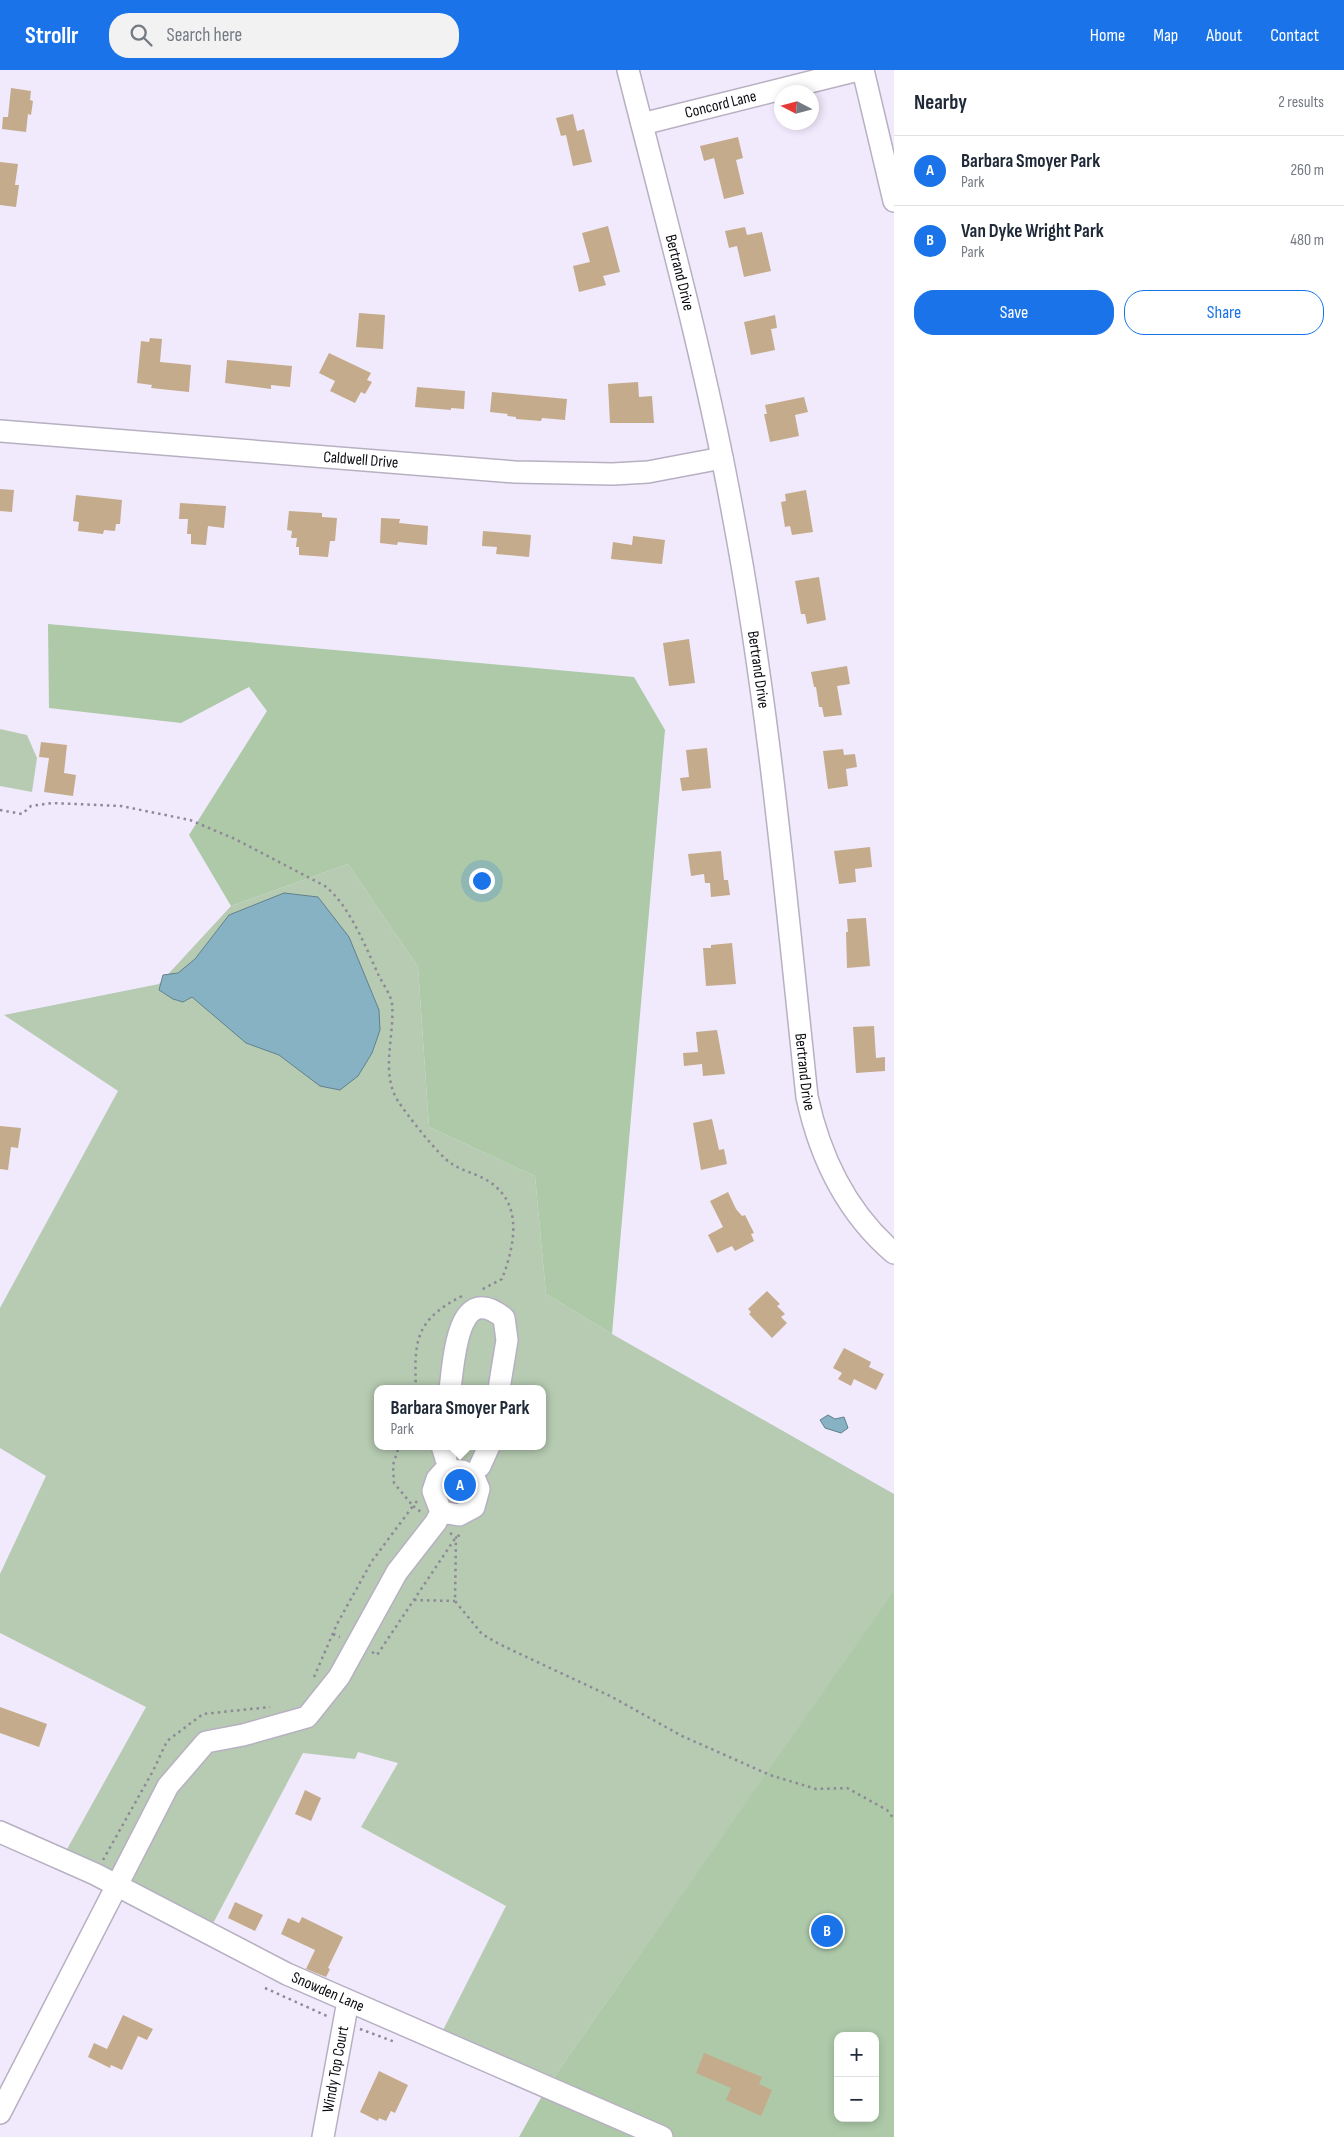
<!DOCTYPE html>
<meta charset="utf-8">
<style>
:root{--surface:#fff;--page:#f2f2f3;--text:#1f2937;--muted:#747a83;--line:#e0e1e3;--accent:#1a73e8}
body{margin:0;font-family:"Sofia Sans Condensed",sans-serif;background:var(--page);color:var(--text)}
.controls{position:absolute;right:15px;bottom:15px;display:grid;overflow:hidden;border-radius:10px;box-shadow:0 2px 8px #0003}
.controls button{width:45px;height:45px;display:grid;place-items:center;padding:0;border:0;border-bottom:1px solid var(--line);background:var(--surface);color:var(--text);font:25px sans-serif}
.compass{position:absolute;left:774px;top:15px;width:45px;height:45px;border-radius:50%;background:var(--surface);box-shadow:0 2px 8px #0003;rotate:276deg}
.you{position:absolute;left:481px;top:810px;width:18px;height:18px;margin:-12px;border:4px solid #fff;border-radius:50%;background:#1a73e8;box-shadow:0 0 0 8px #1a73e833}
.badge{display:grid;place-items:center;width:32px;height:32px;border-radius:50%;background:var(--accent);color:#fff;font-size:16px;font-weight:700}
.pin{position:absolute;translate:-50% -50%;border:2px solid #fff;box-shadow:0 1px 5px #0006}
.popup{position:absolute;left:374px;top:1315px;width:172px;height:65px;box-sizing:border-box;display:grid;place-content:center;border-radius:10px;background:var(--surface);filter:drop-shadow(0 1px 4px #0005);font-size:16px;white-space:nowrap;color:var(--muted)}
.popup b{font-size:19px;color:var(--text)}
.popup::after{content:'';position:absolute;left:50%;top:100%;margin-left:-10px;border:10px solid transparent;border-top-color:var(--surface)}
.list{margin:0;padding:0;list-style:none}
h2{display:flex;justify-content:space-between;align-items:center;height:65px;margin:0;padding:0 20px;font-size:21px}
h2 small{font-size:16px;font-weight:400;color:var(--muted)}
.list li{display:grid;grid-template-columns:32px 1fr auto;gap:15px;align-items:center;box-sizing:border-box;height:70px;padding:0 20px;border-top:1px solid var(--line)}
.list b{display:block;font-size:19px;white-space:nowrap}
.list p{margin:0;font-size:16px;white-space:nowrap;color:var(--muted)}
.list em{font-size:16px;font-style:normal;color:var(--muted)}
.actions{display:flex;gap:10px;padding:15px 20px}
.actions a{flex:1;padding:11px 0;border:1px solid var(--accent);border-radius:20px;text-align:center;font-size:18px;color:var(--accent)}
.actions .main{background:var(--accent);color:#fff}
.icon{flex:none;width:28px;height:28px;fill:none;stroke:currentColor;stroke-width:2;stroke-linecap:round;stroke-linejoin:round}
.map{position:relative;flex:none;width:894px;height:2067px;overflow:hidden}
header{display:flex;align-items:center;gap:30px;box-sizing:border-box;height:70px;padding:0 25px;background:var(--accent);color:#fff}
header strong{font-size:24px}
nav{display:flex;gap:28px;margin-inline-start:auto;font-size:18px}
.search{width:350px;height:45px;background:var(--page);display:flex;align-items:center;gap:12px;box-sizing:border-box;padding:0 18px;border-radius:20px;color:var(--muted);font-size:19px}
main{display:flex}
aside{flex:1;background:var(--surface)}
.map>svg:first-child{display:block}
.green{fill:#b6cbb2;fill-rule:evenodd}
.forest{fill:#adc9a8;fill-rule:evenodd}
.water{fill:#86b2c3;stroke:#62808e}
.building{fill:#c4ab8b}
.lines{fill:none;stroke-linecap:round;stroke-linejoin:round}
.minor-casing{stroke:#b7b0c2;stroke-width:24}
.path{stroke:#8d8996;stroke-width:2.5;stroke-dasharray:2.5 4;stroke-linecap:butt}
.minor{stroke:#fff;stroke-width:21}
.labels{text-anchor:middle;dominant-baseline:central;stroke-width:4.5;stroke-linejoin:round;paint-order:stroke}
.street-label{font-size:16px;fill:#0e0c12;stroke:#fbfafe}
</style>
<header>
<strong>Strollr</strong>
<div class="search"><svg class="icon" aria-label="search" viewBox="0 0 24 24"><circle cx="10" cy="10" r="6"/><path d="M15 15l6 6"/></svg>Search here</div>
<nav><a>Home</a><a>Map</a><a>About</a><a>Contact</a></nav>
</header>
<main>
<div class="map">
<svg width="894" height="2067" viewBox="0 0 894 2067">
<rect width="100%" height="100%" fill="#f1eafd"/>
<!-- green -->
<g class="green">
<path d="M0 659 27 665 37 688 32 722 0 716Z"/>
<path d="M348 794 418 897 429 1057 535 1106 546 1224 612 1264 894 1424V2067H818L730 1756 547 2017 439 1968 506 1836 361 1757 398 1693 358 1682 355 1689 303 1683 208 1863 61 1790 146 1637 0 1563V1504L46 1406 0 1378V1238L118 1021 4 945 159 914 231 836ZM378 1319H542V1376H378ZM838 1966H875V2048H838Z"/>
</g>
<!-- forest -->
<g class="forest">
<path d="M48 554 634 607 665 660 612 1264 546 1224 535 1106 429 1057 418 897 348 794 231 836 189 765 267 641 249 617 181 653 49 638Z"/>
<path d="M894 1521V2067H519L547 2017ZM838 1966H875V2048H838Z"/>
</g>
<!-- water -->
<g class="water">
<path d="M284 823 318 827 349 867 379 940 380 960 372 983 358 1006 340 1020 320 1016 279 985 246 973 192 927 183 932 173 929 159 920 163 905 178 903 195 889 229 845Z"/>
<path d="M828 1345 835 1349 844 1347 848 1358 841 1363 825 1358 820 1350Z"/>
</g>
<!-- building -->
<g class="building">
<path d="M11 18 31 21 30 30 33 31 31 45 28 44 26 62 2 59 3 47H8Z"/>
<path d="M573 44 577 61 584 59 592 92 573 96 566 65 561 66 556 48Z"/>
<path d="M738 67 743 88 736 90 744 124 724 129 714 88 704 91 700 76Z"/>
<path d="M0 92 18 94 15 115H19L16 137 0 135Z"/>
<path d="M608 156 620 202 603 206 606 215 579 222 573 196 590 192 582 163Z"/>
<path d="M745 157 747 165 762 162 771 201 744 207 737 176 729 178 725 161Z"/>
<path d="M359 243 385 245 383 279 356 277Z"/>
<path d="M775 245 777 258 771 259 775 280 751 285 744 252Z"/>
<path d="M150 268 162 269 160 292 191 295 189 322 151 318 152 315 137 313 141 271 149 272Z"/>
<path d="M329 283 371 303 367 310 372 312 365 324 361 322 355 333 330 321 335 311 319 303Z"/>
<path d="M227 290 292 296 290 317 271 315V319L225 313Z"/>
<path d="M638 312 639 327 652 326 654 353H610L608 314Z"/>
<path d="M417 317 465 321 464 339 451 338V340L415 337Z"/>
<path d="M492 322 567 329 565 350 542 348 541 351 516 349V347L507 346 508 344 490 342Z"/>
<path d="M804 327 808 342 795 345 799 366 770 372 764 344H767L765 335Z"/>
<path d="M0 419 14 420 12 442 0 441Z"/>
<path d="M806 420 813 462 792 465 790 456 785 457 781 432 786 431 785 424Z"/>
<path d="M76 425 122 430 120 454H116L115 461 104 460 103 464 78 461 79 452 73 451Z"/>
<path d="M180 433 226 436 224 458 208 456 206 475 191 474V464H187L188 449H179Z"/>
<path d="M289 441 322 443V447L337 448 335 471H330L328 487 299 485V477H296L297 468H291L292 461 287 460Z"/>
<path d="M381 448 400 449 399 453 428 456 427 475 398 472 397 475 380 473Z"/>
<path d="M483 461 531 465 529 487 496 484 497 477 482 476Z"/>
<path d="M633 466 665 470 662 494 611 489 613 472 632 475Z"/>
<path d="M819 507 826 550 807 554 805 544H801L795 511Z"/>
<path d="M689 569 695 613 669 616 663 573Z"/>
<path d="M847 596 850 614 837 616 842 645 824 647 822 637H819L816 617H814L811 602Z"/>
<path d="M41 672 67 675 64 703 76 705 73 726 44 722 49 688 39 687Z"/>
<path d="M707 678 711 718 682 721 680 708 689 707 686 680Z"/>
<path d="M843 679 844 685 855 684 857 697 846 699 848 716 828 719 823 681Z"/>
<path d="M870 777 872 797 855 799 856 812 839 814 834 781Z"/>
<path d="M721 781 724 810H728L730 825 711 827 710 813H705L704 804 691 806 688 784Z"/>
<path d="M866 848 870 896 847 898 846 862H848L847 849Z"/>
<path d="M732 873 736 914 706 916 703 878H711V875Z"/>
<path d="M874 956 876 988 885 987V1001L856 1003 853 957Z"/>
<path d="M717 960 725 1004 703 1006 702 994 684 996 683 983 698 982 696 962Z"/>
<path d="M712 1049 719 1080 724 1079 727 1094 701 1100 693 1053Z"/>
<path d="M0 1056 21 1058 18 1078 11 1077 8 1100 0 1099Z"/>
<path d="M728 1122 736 1139 742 1146 745 1145 754 1163 751 1164 754 1171 735 1181 732 1176 717 1183 708 1165 723 1157 710 1131Z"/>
<path d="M767 1221 780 1234 777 1236 785 1244 781 1247 787 1253 772 1268 749 1244 751 1242 748 1239Z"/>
<path d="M844 1278 871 1292 869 1297 884 1304 876 1320 854 1309 851 1316 838 1309 842 1303 833 1298Z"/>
<path d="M0 1637 47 1654 39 1677 0 1663Z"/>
<path d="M305 1720 321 1728 311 1751 295 1744Z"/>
<path d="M235 1832 263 1845 255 1861 228 1848Z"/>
<path d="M302 1847 343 1867 328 1898 330 1899 326 1907 306 1899 315 1880 281 1864 288 1848 299 1853Z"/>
<path d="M123 1945 153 1959 147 1970 138 1966 122 2000 111 1995 110 1998 88 1987 94 1973 107 1979Z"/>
<path d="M704 1983 762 2007 759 2014 772 2020 761 2046 726 2030 731 2018 696 2003Z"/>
<path d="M379 2001 408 2015 395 2043 391 2041 386 2051 379 2048 378 2051 360 2042Z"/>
</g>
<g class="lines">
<defs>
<g id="minor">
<path id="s1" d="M628 0C665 146 705 291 732 439 769 633 786 830 807 1027 820 1087 846 1142 894 1183"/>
<path d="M863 0 894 131"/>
<path id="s2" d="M642 54 858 0"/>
<path id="s3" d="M0 361 515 402 613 404 648 402 722 388"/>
<path d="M450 1319C454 1291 457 1209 504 1248L507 1270 499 1319"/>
<path d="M442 1376 446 1389"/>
<path d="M480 1396 489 1376"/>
<path id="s4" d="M0 1762 95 1804 287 1904 662 2067"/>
<path d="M0 2043 168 1716 206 1672 243 1665 307 1647 339 1607 397 1502 436 1452 441 1442 459 1445 474 1437 479 1419 474 1407 462 1401 445 1400 437 1409 433 1421 441 1442"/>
<path id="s5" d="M323 2067 348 1931"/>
</g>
</defs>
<!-- minor casing -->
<use href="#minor" class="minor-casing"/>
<!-- path -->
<g class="path">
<path d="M0 740 22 744 31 736 52 733 121 736 190 750 235 769 325 816C350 836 366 878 379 906 383 914 391 925 392 934 395 964 380 1003 398 1031 407 1045 439 1086 452 1094 466 1103 484 1105 496 1117 523 1140 513 1180 502 1209L481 1220"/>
<path d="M416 1319C414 1271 415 1250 462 1226"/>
<path d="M417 1431 413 1436 421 1442"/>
<path d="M450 1463 456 1467 455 1531 482 1564 499 1574 612 1627 682 1666 770 1705 816 1719 847 1718 887 1740 894 1749"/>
<path d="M414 1530 455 1531"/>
<path d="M333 1564 340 1567"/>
<path d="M372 1582 377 1585 456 1467 462 1464"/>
<path d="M314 1607 337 1554 372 1491 413 1436 394 1413 393 1395 399 1376"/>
<path d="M103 1790 153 1701 167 1671 203 1644 270 1637"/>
<path d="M265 1918 327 1946"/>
<path d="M360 1959 395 1972"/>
</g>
<!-- minor -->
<use href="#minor" class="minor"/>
</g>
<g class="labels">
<!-- street labels -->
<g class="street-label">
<text stroke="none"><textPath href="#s2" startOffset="81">Concord Lane</textPath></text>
<text stroke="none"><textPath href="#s1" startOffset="209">Bertrand Drive</textPath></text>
<text stroke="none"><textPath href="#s3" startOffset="362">Caldwell Drive</textPath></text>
<text stroke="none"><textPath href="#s1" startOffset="614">Bertrand Drive</textPath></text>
<text stroke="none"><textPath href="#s1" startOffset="1019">Bertrand Drive</textPath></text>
<text stroke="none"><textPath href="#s4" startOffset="365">Snowden Lane</textPath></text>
<text stroke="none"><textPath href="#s5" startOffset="69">Windy Top Court</textPath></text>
</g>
</g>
</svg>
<div class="controls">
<button>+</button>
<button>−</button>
</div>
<svg class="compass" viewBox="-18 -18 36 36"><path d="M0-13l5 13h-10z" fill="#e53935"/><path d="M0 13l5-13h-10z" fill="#747a83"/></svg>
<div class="you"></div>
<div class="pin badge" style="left:460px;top:1415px">A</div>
<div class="popup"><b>Barbara Smoyer Park</b>Park</div>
<div class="pin badge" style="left:827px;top:1861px">B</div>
</div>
<aside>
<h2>Nearby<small>2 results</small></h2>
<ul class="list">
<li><span class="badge">A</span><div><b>Barbara Smoyer Park</b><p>Park</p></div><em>260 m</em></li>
<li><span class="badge">B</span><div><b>Van Dyke Wright Park</b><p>Park</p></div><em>480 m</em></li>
</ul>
<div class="actions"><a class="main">Save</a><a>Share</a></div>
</aside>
</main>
